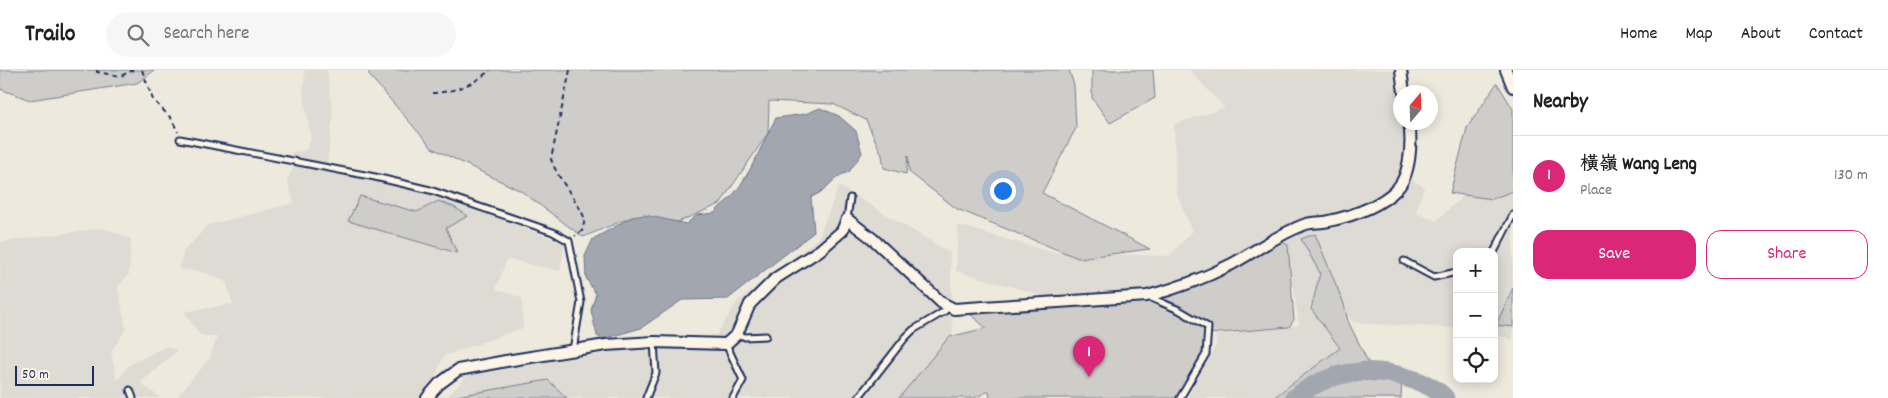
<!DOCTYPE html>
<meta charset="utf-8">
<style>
:root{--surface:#fff;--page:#f6f6f6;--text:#202124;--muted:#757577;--line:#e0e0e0;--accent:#db2777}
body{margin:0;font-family:Dekko,"LXGW WenKai TC",sans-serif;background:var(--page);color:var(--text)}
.controls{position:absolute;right:15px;bottom:15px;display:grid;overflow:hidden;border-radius:10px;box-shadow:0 2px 12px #0003}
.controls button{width:45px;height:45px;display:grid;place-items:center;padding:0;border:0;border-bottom:1px solid var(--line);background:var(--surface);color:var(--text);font:25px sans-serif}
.compass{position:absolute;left:1393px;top:15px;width:45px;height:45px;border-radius:50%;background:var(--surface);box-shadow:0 2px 12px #0003;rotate:19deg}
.scale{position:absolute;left:15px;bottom:12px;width:79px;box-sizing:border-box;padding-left:5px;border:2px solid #1b2f5e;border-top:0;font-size:14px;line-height:18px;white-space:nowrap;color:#1b2f5e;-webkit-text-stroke:4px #fcf5e5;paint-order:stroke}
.you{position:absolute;left:1002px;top:120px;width:18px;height:18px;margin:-12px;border:4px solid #fff;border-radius:50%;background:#1a73e8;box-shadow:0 0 0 8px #1a73e833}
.badge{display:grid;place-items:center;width:32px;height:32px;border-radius:50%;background:var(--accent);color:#fff;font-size:16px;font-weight:700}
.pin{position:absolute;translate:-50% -41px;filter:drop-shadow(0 1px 2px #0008)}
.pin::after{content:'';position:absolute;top:26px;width:18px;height:15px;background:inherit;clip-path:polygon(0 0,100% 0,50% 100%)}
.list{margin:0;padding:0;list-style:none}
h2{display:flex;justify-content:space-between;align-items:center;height:65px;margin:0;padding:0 20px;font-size:21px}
h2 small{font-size:16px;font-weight:400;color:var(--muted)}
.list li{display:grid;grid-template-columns:32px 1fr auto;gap:15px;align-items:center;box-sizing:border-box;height:80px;padding:0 20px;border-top:1px solid var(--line)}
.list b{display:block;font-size:19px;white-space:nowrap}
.list p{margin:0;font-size:16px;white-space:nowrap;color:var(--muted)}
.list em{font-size:16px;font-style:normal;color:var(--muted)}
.actions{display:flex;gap:10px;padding:15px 20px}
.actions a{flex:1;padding:11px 0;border:1px solid var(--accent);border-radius:15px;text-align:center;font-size:18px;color:var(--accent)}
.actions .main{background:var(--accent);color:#fff}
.icon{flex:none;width:28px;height:28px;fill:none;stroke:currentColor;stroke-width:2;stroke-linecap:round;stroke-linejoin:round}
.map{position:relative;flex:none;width:1513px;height:328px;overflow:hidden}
header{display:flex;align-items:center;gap:30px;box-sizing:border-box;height:70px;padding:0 25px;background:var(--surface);border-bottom:1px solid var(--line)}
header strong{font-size:24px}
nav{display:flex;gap:28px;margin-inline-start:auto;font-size:18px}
.search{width:350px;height:45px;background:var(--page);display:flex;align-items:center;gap:12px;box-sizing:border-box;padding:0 18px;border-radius:28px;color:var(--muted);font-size:19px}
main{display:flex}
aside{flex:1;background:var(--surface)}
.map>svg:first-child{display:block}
.built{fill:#dedbd4}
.green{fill:#cfcdca;stroke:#757e94}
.water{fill:#a2a7af;stroke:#6c778f}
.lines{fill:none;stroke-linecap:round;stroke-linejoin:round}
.river{stroke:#a2a7af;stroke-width:19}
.lane-casing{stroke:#1b2f5e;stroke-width:9}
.street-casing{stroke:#1b2f5e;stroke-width:14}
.path{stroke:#1b2f5e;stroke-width:2;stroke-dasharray:5 4;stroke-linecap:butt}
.lane{stroke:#fcf5e5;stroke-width:5}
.street{stroke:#fcf5e5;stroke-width:10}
</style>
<header>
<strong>Trailo</strong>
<div class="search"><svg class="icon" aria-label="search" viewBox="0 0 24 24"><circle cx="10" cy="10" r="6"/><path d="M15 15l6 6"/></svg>Search here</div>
<nav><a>Home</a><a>Map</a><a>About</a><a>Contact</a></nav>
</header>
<main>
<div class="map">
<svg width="1513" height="328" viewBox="0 0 1513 328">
<rect width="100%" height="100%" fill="#eee9dd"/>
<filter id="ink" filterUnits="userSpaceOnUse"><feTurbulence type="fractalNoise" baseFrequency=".02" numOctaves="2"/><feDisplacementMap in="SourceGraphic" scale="10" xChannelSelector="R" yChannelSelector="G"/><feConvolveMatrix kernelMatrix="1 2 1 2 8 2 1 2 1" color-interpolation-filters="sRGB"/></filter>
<g filter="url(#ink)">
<!-- built -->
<g class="built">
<path d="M305 0H327L333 46 326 103 432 121 565 174 560 201 507 189 496 219 522 228 523 258 444 286 426 328H176L210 288 217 267 200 265 184 242 233 234 226 212 203 202 179 199 184 181 208 155 294 133 287 110 295 94 290 82 305 80 311 70 303 21Z"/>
<path d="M1189 0H1401L1400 52 1409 53 1404 106 1424 117 1416 142 1436 151 1461 128 1466 110 1513 114V270L1494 264V182H1457V258L1368 254 1351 251 1315 165 1320 203 1310 237 1340 278 1273 328H1187L1217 274 1215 265 1299 255 1287 175 1153 225 1051 228 956 201 958 155 1051 182 1169 186 1192 162 1176 121 1174 54 1225 38Z"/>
<path d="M839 116 950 183 953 263 899 328H446L468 305 716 265 738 231 818 168Z"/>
<path d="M104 158 131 169 129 204 118 217 126 259 111 282 117 311 129 295 166 276 177 281 140 313 161 328H0V172Z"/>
</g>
<!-- green -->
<g class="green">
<path d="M0 0H155L137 13 30 30 0 19Z"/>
<path d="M369 0H1069L1074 15 1076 58 1042 123 1150 179 1078 188 957 139 909 102 908 86 906 104 884 98 882 85 866 50 833 34 769 31 768 63 720 134 678 152 632 147 583 167 521 121 432 78 369 5Z"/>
<path d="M1092 0H1153L1155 28 1110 53 1092 28Z"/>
<path d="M1497 13 1513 39V121L1492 129 1450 123 1467 58Z"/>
<path d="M360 126 417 142 438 131 454 137 468 146 446 158 457 183 348 151Z"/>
<path d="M1315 164 1344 234 1348 251 1368 292 1332 298 1283 328H1273L1340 278 1311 239 1320 203 1301 169Z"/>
<path d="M1277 169 1288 175 1294 250 1289 257 1208 264 1206 284 1180 328H990L989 321 974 328H899L949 267 986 258 971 245 974 233 1164 222Z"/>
<path d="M1513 218V257L1496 255Z"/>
<path d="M1354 301H1377L1402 306 1401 328H1294L1320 312Z"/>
<path d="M548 310 567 328H445Z"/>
</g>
<!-- water -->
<path class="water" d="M820 38 839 46 856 61 862 83 849 102C831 106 829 121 811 127L814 162 728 229 682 230 641 258 603 269 597 266 591 240 596 224 586 208 585 186 593 169 632 147 645 145 686 154 697 145 715 143C720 135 726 133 732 126 749 108 763 71 776 48L805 44Z"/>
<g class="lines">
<!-- river -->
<path class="river" d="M1294 328C1328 302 1367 295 1408 308 1422 312 1435 317 1445 328"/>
<defs>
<g id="lane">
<path d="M180 69 375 107 430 120 553 162 569 171 581 232 573 280"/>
<path d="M847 149 850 128"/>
<path d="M1494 182 1513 145"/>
<path d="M1404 191 1434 207 1457 202"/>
<path d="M1149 227 1179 240 1208 257 1206 284 1180 328"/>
<path d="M737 264 745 267 766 266"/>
<path d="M726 274 743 310 733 328"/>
<path d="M130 320 133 328"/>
<path d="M646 328 656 303 654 272"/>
<path d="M858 328 905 268 913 260 945 241 947 237"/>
</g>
<g id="street">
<path d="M1401 0 1404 22"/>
<path d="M1506 0 1513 17"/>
<path d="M427 328 439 314 458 300 506 291 606 275 654 272 726 274 737 264 750 234 776 208 820 180 842 161 847 149 873 169 942 233 954 239 1147 226C1176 219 1205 208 1232 194 1256 181 1280 163 1306 154 1313 152 1322 153 1329 151 1352 146 1380 136 1397 119 1411 104 1412 71 1409 52"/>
</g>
</defs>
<!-- lane casing -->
<use href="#lane" class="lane-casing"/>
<!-- street casing -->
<use href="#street" class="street-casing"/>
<!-- path -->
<g class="path">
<path d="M97 0V2L121 6 133 0"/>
<path d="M142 0 153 30 171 48 178 62"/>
<path d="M570 0 551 89C558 110 576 128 585 149L582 161 575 166"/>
<path d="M432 23C453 22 474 15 490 0"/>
</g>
<!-- lane -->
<use href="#lane" class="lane"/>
<!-- street -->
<use href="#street" class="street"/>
</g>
</g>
</svg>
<div class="controls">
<button>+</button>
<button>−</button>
<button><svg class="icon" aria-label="locate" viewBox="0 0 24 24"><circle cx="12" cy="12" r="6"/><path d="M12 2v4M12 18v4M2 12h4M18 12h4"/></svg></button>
</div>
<svg class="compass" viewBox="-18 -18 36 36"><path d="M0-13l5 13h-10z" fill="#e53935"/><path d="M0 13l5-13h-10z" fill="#757577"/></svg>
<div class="scale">50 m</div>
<div class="you"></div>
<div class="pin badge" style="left:1089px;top:307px">1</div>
</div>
<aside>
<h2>Nearby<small></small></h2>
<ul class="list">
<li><span class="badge">1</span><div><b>橫嶺 Wang Leng</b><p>Place</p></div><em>130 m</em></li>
</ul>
<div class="actions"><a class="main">Save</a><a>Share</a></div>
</aside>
</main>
